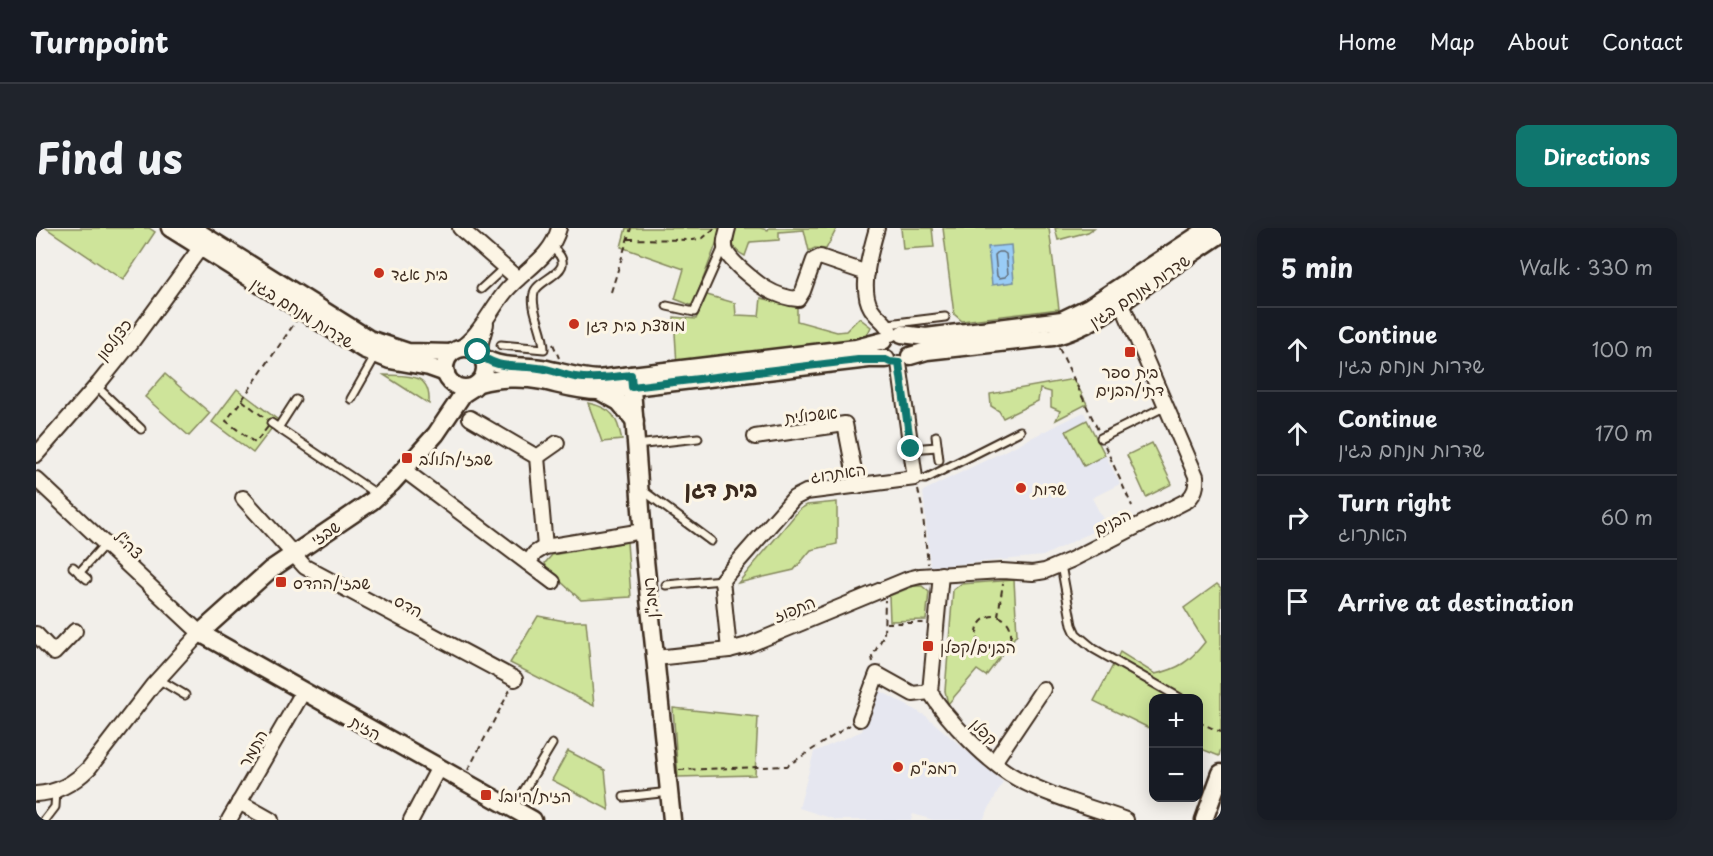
<!DOCTYPE html>
<meta charset="utf-8">
<style>
:root{--surface:#171b24;--page:#20242c;--text:#f1f3f6;--muted:#9ea1a6;--line:#363941;--accent:#0f766e}
body{margin:0;font-family:"Playpen Sans","Playpen Sans Hebrew",sans-serif;background:var(--page);color:var(--text)}
.controls{position:absolute;right:18px;bottom:18px;display:grid;overflow:hidden;border-radius:12px;box-shadow:0 3px 15px #0003}
.controls button{width:54px;height:54px;display:grid;place-items:center;padding:0;border:0;border-bottom:2px solid var(--line);background:var(--surface);color:var(--text);font:30px sans-serif}
.stop{position:absolute;width:18px;height:18px;margin:-14px;border:4px solid #0f766e;border-radius:50%;background:#fff}
.stop.end{background:#0f766e;border-color:#fff;box-shadow:0 2px 6px #0008}
.list{margin:0;padding:0;list-style:none}
h2{display:flex;justify-content:space-between;align-items:center;height:78px;margin:0;padding:0 24px;font-size:26px}
h2 small{font-size:20px;font-weight:400;color:var(--muted)}
.list li{display:grid;grid-template-columns:39px 1fr auto;gap:18px;align-items:center;box-sizing:border-box;height:84px;padding:0 24px;border-top:2px solid var(--line)}
.list b{display:block;font-size:22px;white-space:nowrap}
.list p{margin:0;font-size:20px;white-space:nowrap;color:var(--muted)}
.list em{font-size:20px;font-style:normal;color:var(--muted)}
.icon{flex:none;width:33px;height:33px;fill:none;stroke:currentColor;stroke-width:2;stroke-linecap:round;stroke-linejoin:round}
.map{position:relative;flex:none;width:1185px;height:592px;overflow:hidden;border-radius:12px}
header{display:flex;align-items:center;gap:36px;box-sizing:border-box;height:84px;padding:0 30px;background:var(--surface);border-bottom:2px solid var(--line)}
header strong{font-size:28px}
nav{display:flex;gap:33px;margin-inline-start:auto;font-size:21px}
.intro{display:flex;align-items:center;justify-content:space-between;box-sizing:border-box;height:144px;padding:0 36px}
h1{margin:0;font-size:42px}
.button{padding:15px 27px;border-radius:12px;background:var(--accent);color:#fff;font-size:21px;font-weight:700}
main{display:flex;gap:36px;padding:0 36px}
aside{flex:1;background:var(--surface);border-radius:12px;box-shadow:0 3px 15px #0003}
.map>svg:first-child{display:block}
.built{fill:#e6e7f0}
.green{fill:#cee49a;stroke:#84875c;stroke-width:1.5}
.water{fill:#99ccf6;stroke:#738ba0;stroke-width:1.5}
.lines{fill:none;stroke-linecap:round;stroke-linejoin:round}
.shore{stroke:#616b74;stroke-width:1.5}
.service-casing{stroke:#3b2a1e;stroke-width:11}
.minor-casing{stroke:#3b2a1e;stroke-width:18}
.tertiary-casing{stroke:#3b2a1e;stroke-width:21}
.path{stroke:#3b2a1e;stroke-width:2;stroke-dasharray:6 4.5;stroke-linecap:butt}
.service{stroke:#fcf5e5;stroke-width:7}
.minor{stroke:#fcf5e5;stroke-width:14}
.tertiary{stroke:#fcf5e5;stroke-width:16}
.route{stroke:#0f766e;stroke-width:8}
.poi-dot{fill:#c8321e;stroke:#fcf5e5;stroke-width:2}
.labels{text-anchor:middle;dominant-baseline:central;stroke-width:6;stroke-linejoin:round;paint-order:stroke}
.poi-label{font-size:16px;fill:#3b2a1e;stroke:#fcf5e5;text-anchor:start}
.street-label{font-size:16px;fill:#3b2a1e;stroke:#fcf5e5}
.district-label{font-size:22px;font-weight:bold;fill:#3b2a1e;stroke:#fcf5e5}
</style>
<header>
<strong>Turnpoint</strong>
<nav><a>Home</a><a>Map</a><a>About</a><a>Contact</a></nav>
</header>
<div class="intro"><h1>Find us</h1><a class="button">Directions</a></div>
<main>
<div class="map">
<svg width="1185" height="592" viewBox="0 0 1185 592">
<rect width="100%" height="100%" fill="#f2efea"/>
<filter id="ink" filterUnits="userSpaceOnUse"><feTurbulence type="fractalNoise" baseFrequency=".0167" numOctaves="2"/><feDisplacementMap in="SourceGraphic" scale="12" xChannelSelector="R" yChannelSelector="G"/><feConvolveMatrix kernelMatrix="1 2 1 2 8 2 1 2 1" color-interpolation-filters="sRGB"/></filter>
<g filter="url(#ink)">
<!-- built -->
<g class="built">
<path d="M1048 184 1084 256 1056 270 1070 297 1007 328 894 339 887 263Z"/>
<path d="M841 461 890 488 967 554 947 592H897L877 586 875 592H801L763 580 778 524 826 503Z"/>
</g>
<!-- green -->
<g class="green">
<path d="M10 0H113L119 4 87 52Z"/>
<path d="M590 0H686L657 78 639 71 648 41 585 19Z"/>
<path d="M699 0H724L732 2 733 0H801L790 21 779 20 773 23 768 2 743 4V12L714 14 709 28C695 21 694 14 699 0Z"/>
<path d="M865 0H896L898 19 867 21Z"/>
<path d="M907 0H1013L1023 81 926 93 918 86Z"/>
<path d="M1019 0H1058L1052 4 1022 12Z"/>
<path d="M671 67 699 75 700 87 723 88 725 70 761 78V93L801 104 810 103 823 90 835 99 830 109 823 113 641 137 638 89 660 91Z"/>
<path d="M129 146 174 185 153 208 109 169Z"/>
<path d="M348 147C372 148 395 144 393 176Z"/>
<path d="M1038 151 1051 176 1020 192 1024 183 1015 179V164L1004 161 1002 173 967 190 963 183 955 178 954 166Z"/>
<path d="M201 161 242 192 217 225 176 194Z"/>
<path d="M552 175C577 180 581 189 586 212L566 214Z"/>
<path d="M1051 192 1069 227 1048 238 1030 203Z"/>
<path d="M1116 215 1136 256 1110 269 1091 227Z"/>
<path d="M801 274V316L775 322 758 342 702 355 764 281 771 277Z"/>
<path d="M591 314 595 369 545 372 511 341 509 335 516 327Z"/>
<path d="M978 352 981 406 950 448 941 442 912 476 909 463 917 362 925 356Z"/>
<path d="M1181 356 1185 360V520L1183 528 1163 520 1162 470H1118L1117 502 1058 473 1084 424 1119 446C1143 441 1154 433 1169 414L1148 380Z"/>
<path d="M878 358H886L893 364 890 392 854 393 853 368Z"/>
<path d="M502 388 529 393H550L558 478 474 435Z"/>
<path d="M637 480 722 489 719 547 642 549Z"/>
<path d="M532 523 569 542 573 582 516 552Z"/>
</g>
<!-- water -->
<path class="water" d="M975 17 978 54 956 57 952 19Z"/>
<g class="lines">
<!-- shore -->
<path class="shore" d="M962 24H967L970 26 972 46 969 49 963 50 961 48 959 27Z"/>
<defs>
<g id="service">
<path d="M445 61 469 39"/>
<path d="M631 78 658 84 687 19"/>
<path d="M852 96 909 89"/>
<path d="M465 117 508 121C508 103 494 81 498 65 501 50 547 43 515 19"/>
<path d="M60 158 105 201"/>
<path d="M315 171 340 127"/>
<path d="M235 195 342 267"/>
<path d="M242 200 260 172"/>
<path d="M900 208 903 232"/>
<path d="M1065 210 1130 178"/>
<path d="M600 217 662 210"/>
<path d="M875 221 901 219"/>
<path d="M879 250 889 251 984 203"/>
<path d="M605 261 675 313"/>
<path d="M1025 337 1036 397 1040 406 1058 421 1144 470"/>
<path d="M37 339 51 351"/>
<path d="M43 345 69 316"/>
<path d="M630 357 686 352"/>
<path d="M122 451 149 467"/>
<path d="M588 569 634 564"/>
<path d="M477 581 516 516"/>
<path d="M9 592 19 579 20 563"/>
</g>
<g id="minor">
<path d="M424 0 482 51"/>
<path d="M692 0C690 8 687 15 690 23 693 30 699 35 705 41 722 56 737 69 762 71L767 63 778 32 784 29 831 45"/>
<path d="M841 0C835 21 823 61 835 80 842 92 850 92 855 106"/>
<path d="M423 121C444 107 454 82 470 63 489 41 515 30 523 0"/>
<path d="M444 127 445 114 450 96"/>
<path d="M434 190 501 229 509 319"/>
<path d="M719 209 809 196 821 258"/>
<path d="M0 227 63 155 95 115 170 12"/>
<path d="M501 229 521 215"/>
<path d="M368 242 517 354"/>
<path d="M0 251 164 405 117 457 53 540C38 555 22 565 0 566"/>
<path d="M207 270 269 339 479 451"/>
<path d="M492 335 499 325 509 319 607 303"/>
<path d="M0 406 18 425 39 403"/>
<path d="M693 422 686 352 758 270 770 264 879 250 863 135"/>
<path d="M620 430 693 422 712 417 872 351 884 348 966 343 997 345 1009 343 1035 332 1152 272C1159 265 1161 259 1160 248L1082 67"/>
<path d="M894 464 905 346"/>
<path d="M824 491 841 446 877 466 894 464C912 493 952 535 982 551 1016 569 1054 579 1090 592"/>
<path d="M958 534 1007 461"/>
<path d="M203 574 235 592"/>
<path d="M193 592 267 464"/>
<path d="M375 592 403 539"/>
</g>
<g id="tertiary">
<path d="M134 0 327 121 354 132 393 139 410 145"/>
<path d="M156 0 333 111 372 124 415 125"/>
<path d="M866 106 890 109 1026 92 1053 79 1173 0"/>
<circle cx="429" cy="140" r="20"/>
<path d="M874 128 891 123 1017 109C1052 100 1079 79 1109 58 1134 40 1160 23 1185 6"/>
<path d="M446 129C467 142 488 136 511 141 529 145 544 150 562 151L820 120 847 113"/>
<path d="M595 147 608 322 636 592"/>
<path d="M443 155C462 150 486 149 506 153 525 157 542 163 563 163L833 131H850"/>
<path d="M438 159 427 166 400 206 356 255 336 273 234 342 164 405 497 592"/>
<path d="M563 163 583 174 599 193"/>
<path d="M1168 592 1185 545"/>
</g>
</defs>
<!-- service casing -->
<use href="#service" class="service-casing"/>
<!-- minor casing -->
<use href="#minor" class="minor-casing"/>
<!-- tertiary casing -->
<use href="#tertiary" class="tertiary-casing"/>
<!-- path -->
<g class="path">
<path d="M592 11 657 12 667 10 679 0"/>
<path d="M575 64 595 0"/>
<path d="M517 116 523 130"/>
<path d="M1023 120 1062 202"/>
<path d="M206 172 235 195 219 215 190 193Z"/>
<path d="M206 172 260 93"/>
<path d="M1069 218 1096 278"/>
<path d="M882 262 886 279 892 336"/>
<circle cx="958" cy="405" r="17"/>
<path d="M962 388 967 355"/>
<path d="M850 395H889"/>
<path d="M909 420 926 421 948 419"/>
<path d="M837 434 836 429 848 407 849 372"/>
<path d="M1162 494 1185 504"/>
<path d="M432 542 474 462"/>
<path d="M643 542 751 538 814 497"/>
</g>
<!-- service -->
<use href="#service" class="service"/>
<!-- minor -->
<use href="#minor" class="minor"/>
<!-- tertiary -->
<use href="#tertiary" class="tertiary"/>
</g>
</g>
<g class="lines" filter="url(#ink)">
<!-- route -->
<path class="route" d="M442 124C458 142 481 137 503 140 515 141 527 147 539 149 558 152 576 149 595 147L596 159 822 132H850L854 134 863 135 875 221"/>
</g>
<!-- markers -->
<g class="poi-dot">
<circle cx="343" cy="45" r="6"/>
<circle cx="538" cy="96" r="6"/>
<rect x="1088" y="118" width="12" height="12" rx="3"/>
<rect x="365" y="224" width="12" height="12" rx="3"/>
<circle cx="985" cy="260" r="6"/>
<rect x="239" y="348" width="12" height="12" rx="3"/>
<rect x="886" y="412" width="12" height="12" rx="3"/>
<circle cx="862" cy="539" r="6"/>
<rect x="444" y="561" width="12" height="12" rx="3"/>
</g>
<g class="labels">
<!-- poi labels -->
<g class="poi-label">
<text x="355" y="45">בית אגד</text>
<text x="550" y="96">מועצת בית דגן</text>
<text x="1094" y="143" text-anchor="middle">בית ספר<tspan x="1094" dy="18">דתי/הבנים</tspan></text>
<text x="383" y="230">שבזי/הלולב</text>
<text x="997" y="260">שדות</text>
<text x="257" y="354">שבזי/ההדס</text>
<text x="904" y="418">הבנים/קפלן</text>
<text x="874" y="539">רמב"ם</text>
<text x="462" y="567">הזית/היובל</text>
</g>
<!-- street labels -->
<g class="street-label">
<text transform="translate(1103 62) rotate(-34)">שדרות מנחם בגין</text>
<text transform="translate(267 84) rotate(32)">שדרות מנחם בגין</text>
<text transform="translate(77 111) rotate(-52)">כצנלסון</text>
<text transform="translate(775 186) rotate(-6)">אשכולית</text>
<text transform="translate(802 244) rotate(-8)">האתרוג</text>
<text transform="translate(1076 293) rotate(-27)">הבנים</text>
<text transform="translate(289 304) rotate(-33)">שבזי</text>
<text transform="translate(93 316) rotate(43)">צה"ל</text>
<text transform="translate(613 370) rotate(-96)">רמב"ן</text>
<text transform="translate(373 377) rotate(28)">הדס</text>
<text transform="translate(758 380) rotate(-22)">התפוז</text>
<text transform="translate(330 499) rotate(29)">הזית</text>
<text transform="translate(949 503) rotate(45)">קפלן</text>
<text transform="translate(216 520) rotate(-60)">התמר</text>
</g>
<!-- district labels -->
<g class="district-label">
<text x="685" y="259">בית דגן</text>
</g>
</g>
</svg>
<div class="controls">
<button>+</button>
<button>−</button>
</div>
<div class="stop" style="left:442px;top:124px"></div>
<div class="stop end" style="left:875px;top:221px"></div>
</div>
<aside>
<h2>5 min<small>Walk · 330 m</small></h2>
<ul class="list">
<li><svg class="icon" aria-label="ahead" viewBox="0 0 24 24"><path d="M12 20V5M6 11l6-6 6 6"/></svg><div><b>Continue</b><p>שדרות מנחם בגין</p></div><em>100 m</em></li>
<li><svg class="icon" aria-label="ahead" viewBox="0 0 24 24"><path d="M12 20V5M6 11l6-6 6 6"/></svg><div><b>Continue</b><p>שדרות מנחם בגין</p></div><em>170 m</em></li>
<li><svg class="icon" aria-label="right" viewBox="0 0 24 24"><path d="M7 20v-9h11M14 6l5 5-5 5"/></svg><div><b>Turn right</b><p>האתרוג</p></div><em>60 m</em></li>
<li><svg class="icon" aria-label="arrive" viewBox="0 0 24 24"><path d="M6 21V4h12l-3 4 3 4H6"/></svg><div><b>Arrive at destination</b></div></li>
</ul>
</aside>
</main>
